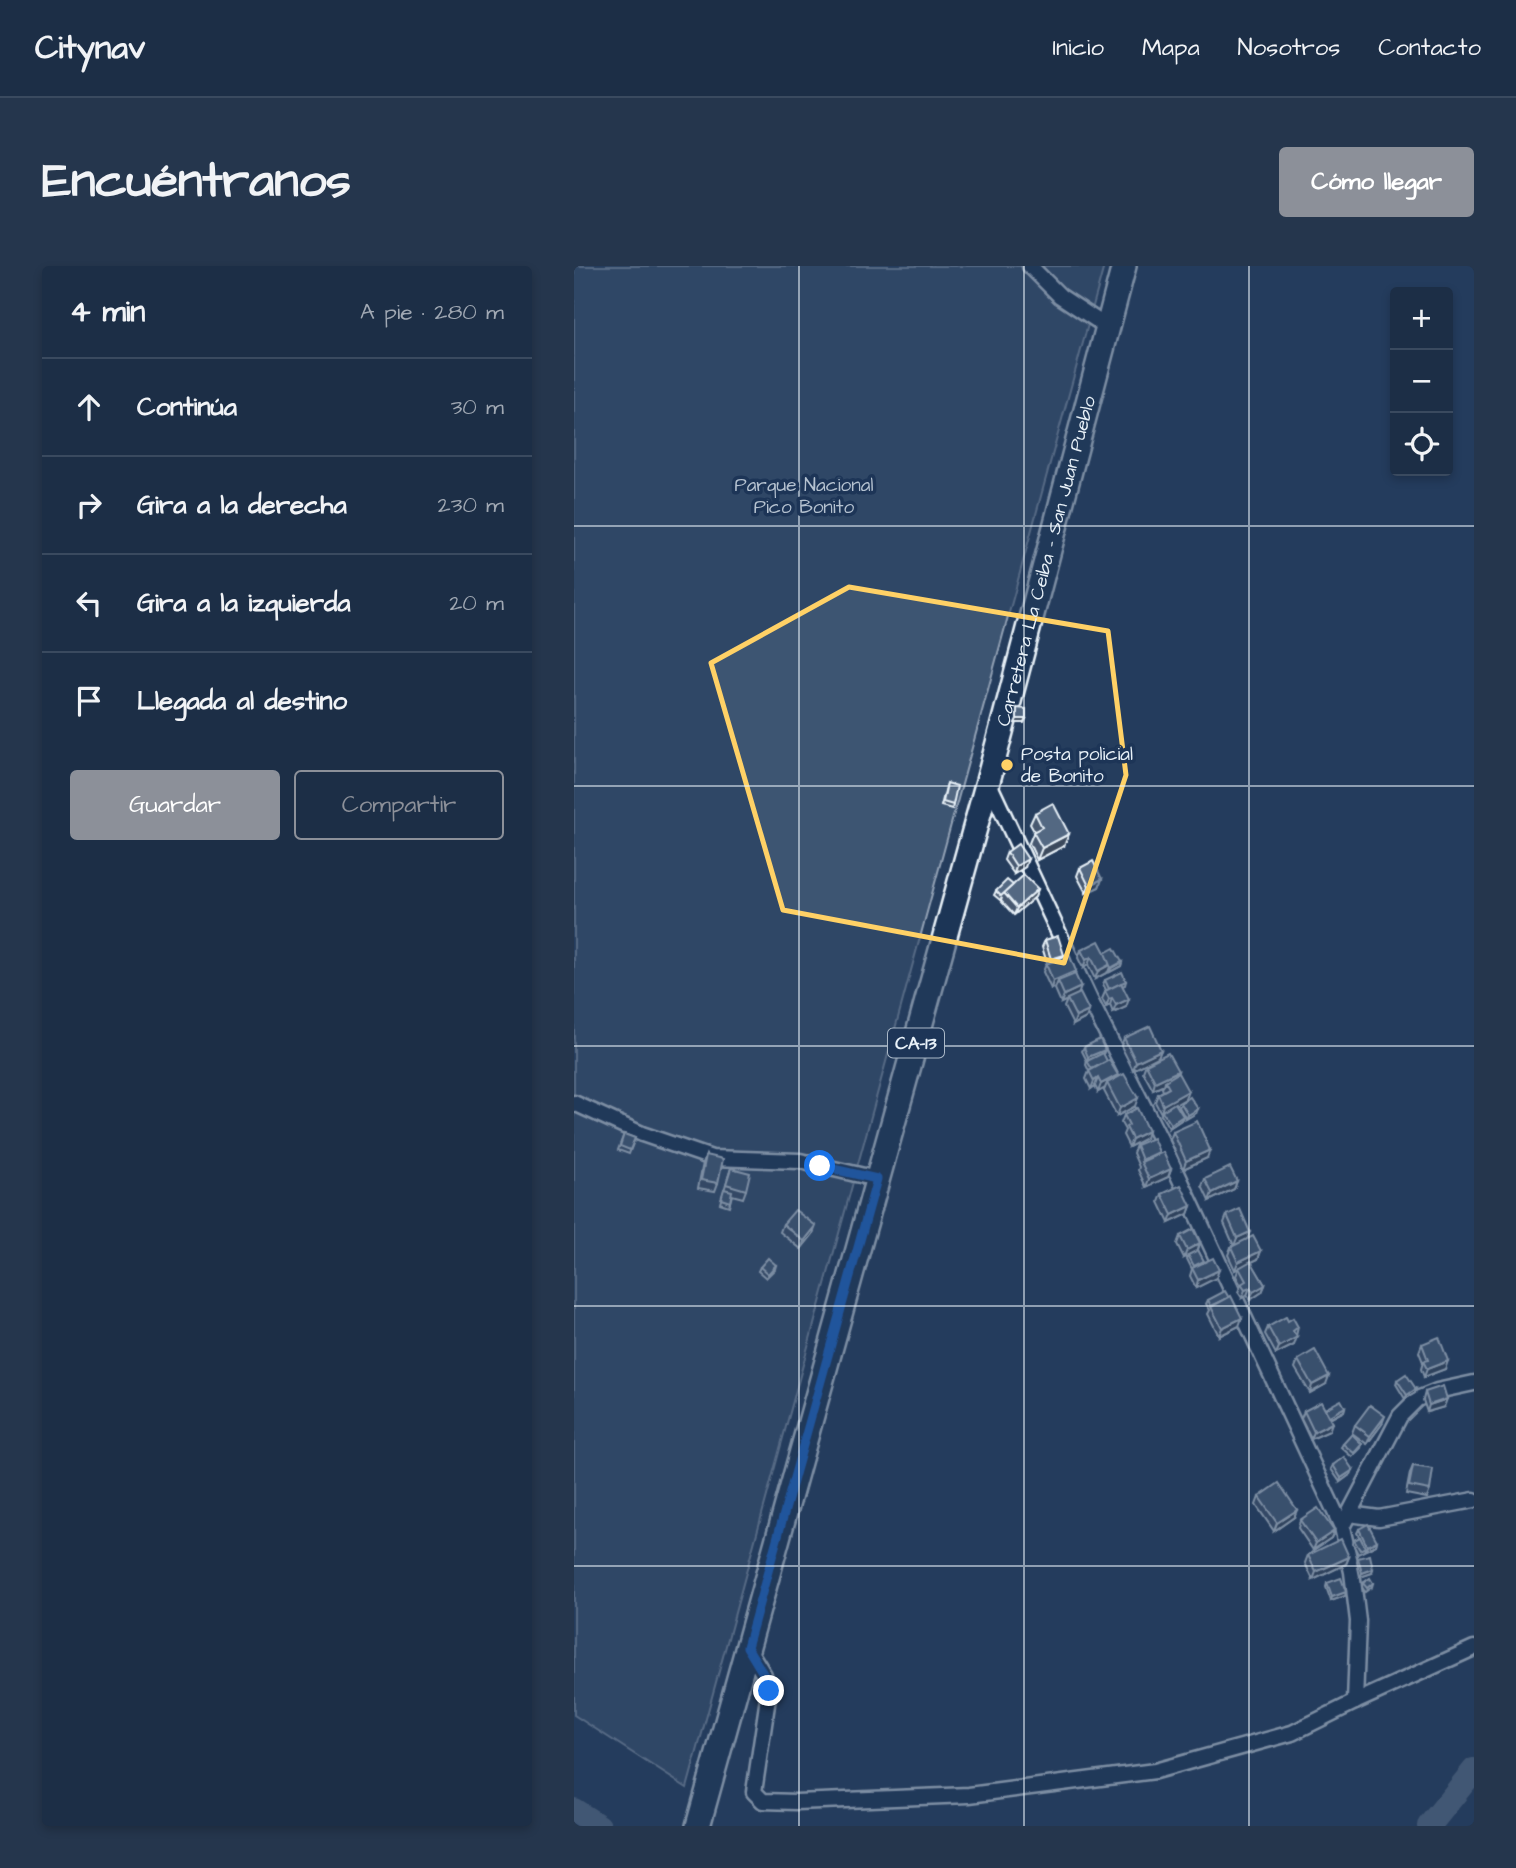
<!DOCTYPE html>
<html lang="es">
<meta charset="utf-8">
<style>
:root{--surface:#1c2e46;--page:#25364d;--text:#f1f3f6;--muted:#a0a8b3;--line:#3a4a5f;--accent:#8c9099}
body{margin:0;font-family:"Architects Daughter",sans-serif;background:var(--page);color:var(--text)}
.controls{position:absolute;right:21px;top:21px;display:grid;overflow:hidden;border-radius:7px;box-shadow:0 4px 10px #0003}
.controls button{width:63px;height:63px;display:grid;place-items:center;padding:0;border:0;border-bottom:2px solid var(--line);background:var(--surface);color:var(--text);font:35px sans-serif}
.stop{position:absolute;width:21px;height:21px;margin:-16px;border:5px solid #1a73e8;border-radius:50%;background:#fff}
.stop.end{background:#1a73e8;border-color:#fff;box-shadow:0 2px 7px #0008}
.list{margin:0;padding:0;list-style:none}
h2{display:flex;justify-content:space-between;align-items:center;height:91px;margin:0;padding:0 28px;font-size:30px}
h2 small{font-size:23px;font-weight:400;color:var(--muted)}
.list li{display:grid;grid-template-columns:46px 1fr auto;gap:21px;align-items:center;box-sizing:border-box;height:98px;padding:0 28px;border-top:2px solid var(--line)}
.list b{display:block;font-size:26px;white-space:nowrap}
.list em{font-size:23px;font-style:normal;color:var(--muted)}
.actions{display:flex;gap:14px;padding:21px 28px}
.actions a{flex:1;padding:16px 0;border:2px solid var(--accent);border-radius:7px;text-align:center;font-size:24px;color:var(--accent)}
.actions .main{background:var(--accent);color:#fff}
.icon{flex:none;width:38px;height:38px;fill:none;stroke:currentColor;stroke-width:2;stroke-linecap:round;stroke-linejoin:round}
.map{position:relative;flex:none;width:900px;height:1560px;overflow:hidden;border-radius:7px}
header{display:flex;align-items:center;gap:42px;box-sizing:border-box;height:98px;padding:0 35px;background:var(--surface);border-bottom:2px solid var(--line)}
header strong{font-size:33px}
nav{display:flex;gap:38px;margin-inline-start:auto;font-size:24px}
.intro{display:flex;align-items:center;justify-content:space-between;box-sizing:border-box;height:168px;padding:0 42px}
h1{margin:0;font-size:49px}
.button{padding:18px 32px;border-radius:7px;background:var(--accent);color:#fff;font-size:24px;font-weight:700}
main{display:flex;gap:42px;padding:0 42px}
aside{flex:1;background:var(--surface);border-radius:7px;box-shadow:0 4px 10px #0003}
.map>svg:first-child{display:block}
.green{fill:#3e5472;stroke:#93a2b5;stroke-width:2}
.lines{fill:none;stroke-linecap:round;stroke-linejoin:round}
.river{stroke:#657890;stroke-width:24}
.minor-casing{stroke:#e8f1f8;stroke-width:19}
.primary-casing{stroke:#e8f1f8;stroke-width:28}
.minor{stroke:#1d3557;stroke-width:14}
.primary{stroke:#1d3557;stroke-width:23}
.wall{fill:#475970;stroke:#e8f1f8;stroke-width:2}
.shaded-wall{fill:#3a485b;stroke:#e8f1f8;stroke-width:2}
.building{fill:#536782;stroke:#e8f1f8;stroke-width:2}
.route{stroke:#1a73e8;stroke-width:9}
.marked{fill:none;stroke:#ffd166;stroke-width:5;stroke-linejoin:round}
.grid{fill:none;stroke:#e8f1f8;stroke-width:2;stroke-opacity:0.55}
.poi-dot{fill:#ffd166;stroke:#1d3557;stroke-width:2.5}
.labels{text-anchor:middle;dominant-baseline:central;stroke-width:7;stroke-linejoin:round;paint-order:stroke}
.shield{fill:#1d3557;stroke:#abb9c8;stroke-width:2}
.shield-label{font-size:18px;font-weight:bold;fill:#e8f1f8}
.park-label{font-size:19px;fill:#b5c2d0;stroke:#1d3557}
.street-label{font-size:19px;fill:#e8f1f8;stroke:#1d3557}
.poi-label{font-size:19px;fill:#e8f1f8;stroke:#1d3557;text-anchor:start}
</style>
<header>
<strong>Citynav</strong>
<nav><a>Inicio</a><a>Mapa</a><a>Nosotros</a><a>Contacto</a></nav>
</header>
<div class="intro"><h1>Encuéntranos</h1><a class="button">Cómo llegar</a></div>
<main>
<aside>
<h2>4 min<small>A pie · 280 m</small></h2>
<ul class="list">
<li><svg class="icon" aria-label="ahead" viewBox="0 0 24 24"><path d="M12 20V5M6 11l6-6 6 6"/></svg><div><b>Continúa</b></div><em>30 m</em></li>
<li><svg class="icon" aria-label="right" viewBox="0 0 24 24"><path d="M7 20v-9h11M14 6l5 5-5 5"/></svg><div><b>Gira a la derecha</b></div><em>230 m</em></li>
<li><svg class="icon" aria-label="left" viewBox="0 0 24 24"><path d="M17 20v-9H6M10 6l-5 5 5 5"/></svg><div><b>Gira a la izquierda</b></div><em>20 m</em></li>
<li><svg class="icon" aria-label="arrive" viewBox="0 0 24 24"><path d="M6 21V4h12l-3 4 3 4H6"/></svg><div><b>Llegada al destino</b></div></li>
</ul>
<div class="actions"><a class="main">Guardar</a><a>Compartir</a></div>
</aside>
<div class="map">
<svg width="900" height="1560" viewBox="0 0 900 1560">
<rect width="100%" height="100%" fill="#253d5d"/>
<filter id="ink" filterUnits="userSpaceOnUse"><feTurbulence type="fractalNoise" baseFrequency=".0143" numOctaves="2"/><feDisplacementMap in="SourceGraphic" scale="14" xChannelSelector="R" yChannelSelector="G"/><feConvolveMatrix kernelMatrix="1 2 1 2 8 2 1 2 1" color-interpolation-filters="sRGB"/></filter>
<g filter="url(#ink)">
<!-- green -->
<path class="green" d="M0 0H530L113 1522 0 1449Z"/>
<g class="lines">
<!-- river -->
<g class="river">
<path d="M0 1544 25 1560"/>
<path d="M855 1560 900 1504"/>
</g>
<defs>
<g id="minor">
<path d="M456 0 486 30 533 61"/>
<path d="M414 515 517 736 604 909 768 1261 778 1306 784 1355 781 1436"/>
<path d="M0 837 68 868 138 892 226 895 303 913"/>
<path d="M775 1248 805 1252 900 1234"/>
<path d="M768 1261 826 1150 843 1133 863 1125 900 1117"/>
<path d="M173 1381 190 1409 195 1425 180 1526 189 1535 222 1536 395 1529 581 1505 718 1467 781 1436 900 1382"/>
</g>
<g id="primary">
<path id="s1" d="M124 1560 414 515 550 0"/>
</g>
</defs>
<!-- minor casing -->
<use href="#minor" class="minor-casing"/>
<!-- primary casing -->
<use href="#primary" class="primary-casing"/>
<!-- minor -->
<use href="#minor" class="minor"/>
<!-- primary -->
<use href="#primary" class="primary"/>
</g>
<!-- wall -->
<g class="wall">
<path d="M372 521 379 539 378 543 367 540Z"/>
<path d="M461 547 490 580 463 594 455 577 460 565 456 558Z"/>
<path d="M433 586 451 601 440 608 430 594Z"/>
<path d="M506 602 528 613 525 621 512 627 503 610Z"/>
<path d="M438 620 464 623 461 631 440 649 427 635 428 632 426 634 420 629 422 625Z"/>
<path d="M471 674 490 689 489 690 501 708 505 728 515 745 512 752 499 759 490 741 493 734 487 737 481 723 482 720 477 723 469 706 472 698 473 697 468 681Z"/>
<path d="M507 684 531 687 548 696 547 700 536 706 535 704 534 706 521 713 514 699 509 702 504 692Z"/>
<path d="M531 714 552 715 551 719 548 720 552 741 539 747 536 739 532 741 528 733 532 724 529 718Z"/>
<path d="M550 772 587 784 584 791 559 804 547 780Z"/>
<path d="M510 781 529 788 542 812 561 840 543 850 530 825 531 822 524 826 521 820 517 823 512 813 515 805 512 799 513 795 518 793 513 795 508 785Z"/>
<path d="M572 798 604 805 602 809 611 833 601 838 609 850 607 854 595 862 587 849 588 846 587 847 581 836 584 828 589 825 588 822 590 819 579 824 569 806Z"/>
<path d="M607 837 622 847 612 853 605 841Z"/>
<path d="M550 849 572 872 555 881 549 869 551 864 547 857Z"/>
<path d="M599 866 633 892 609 903 596 874Z"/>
<path d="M50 868 61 872 55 888 44 884Z"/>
<path d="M562 879 585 888 597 903 594 911 572 921 564 904 565 901 559 887Z"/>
<path d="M132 889 144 917 141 925 124 922 129 897Z"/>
<path d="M157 902 172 924 169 932 158 929 155 940 146 937Z"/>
<path d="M631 913 663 915 660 923 635 935 628 920Z"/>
<path d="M588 928 617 940 614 948 595 957 585 936Z"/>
<path d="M653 949 673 974 687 985 684 993 677 996 691 1019 688 1026 676 1034 673 1029 668 1032 664 1026 667 1019 662 1010 665 1002 661 1004 654 989 657 981 660 980 650 957Z"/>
<path d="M209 958 239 968 227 983 206 966Z"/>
<path d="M606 970 626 977 624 984 630 997 642 1012 622 1022 616 1010 618 1003 613 993 614 990 610 992 603 978Z"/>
<path d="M202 999 201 1003 192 1012 184 1005 186 1001Z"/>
<path d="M655 1032 665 1060 645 1070 634 1048 636 1044 632 1038 634 1034Z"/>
<path d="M714 1055 724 1061 720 1079 702 1088 691 1068 694 1061Z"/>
<path d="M848 1078 871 1103 850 1111 847 1103 849 1096 845 1086Z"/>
<path d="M724 1094 752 1118 736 1127 721 1102Z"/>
<path d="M823 1114 841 1127 831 1133 822 1118Z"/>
<path d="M851 1126 870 1141 853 1146 849 1134Z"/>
<path d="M771 1141 770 1145 756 1153 755 1165 737 1173 727 1153 730 1145Z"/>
<path d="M808 1158 793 1178 778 1167 781 1159Z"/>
<path d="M769 1178H788L787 1182 778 1191 767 1181Z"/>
<path d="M759 1199 777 1208 766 1216 757 1203Z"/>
<path d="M839 1200 856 1224 853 1232 832 1228 836 1207Z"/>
<path d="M685 1231 720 1251 700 1265 682 1239Z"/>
<path d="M726 1254 760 1265 757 1272 739 1284 724 1262Z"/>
<path d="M785 1263 803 1275 802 1279 792 1284 791 1282 790 1285 784 1288 779 1278 780 1274 786 1272 783 1267Z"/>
<path d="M734 1289 775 1291 772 1298 739 1314 731 1297Z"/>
<path d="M784 1292 798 1307 786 1311 783 1296Z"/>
<path d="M753 1317 772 1326 771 1330 757 1335 752 1321Z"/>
<path d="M789 1317H799L798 1321 791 1326 788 1321Z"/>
</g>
<!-- shaded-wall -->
<g class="shaded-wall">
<path d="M443 453H452L450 457H441Z"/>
<path d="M495 568 490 580 463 594 468 582Z"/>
<path d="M454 593 451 601 440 608 442 600Z"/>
<path d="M528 613 525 621 512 627 515 620Z"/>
<path d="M464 623 461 631 440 649 443 642Z"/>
<path d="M490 689 487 696 474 700 477 693Z"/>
<path d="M517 691 514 699 509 702 512 694Z"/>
<path d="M548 696 547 700 536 706 537 702Z"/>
<path d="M537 698 534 706 521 713 524 705Z"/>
<path d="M502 705 500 713 484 715 482 720 477 723 479 715Z"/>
<path d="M507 721 504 729 487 737 490 729Z"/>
<path d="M538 732 536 739 532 741 535 733Z"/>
<path d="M555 733 552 741 539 747 542 739Z"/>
<path d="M515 745 512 752 499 759 502 751Z"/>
<path d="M531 784 529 788 513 795 514 791Z"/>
<path d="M587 784 584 791 559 804 562 796Z"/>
<path d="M604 805 601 813 591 815 590 819 579 824 581 816Z"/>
<path d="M544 809 541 817H533L531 822 524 826 527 818Z"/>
<path d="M524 812 521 820 517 823 520 815Z"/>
<path d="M614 825 611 833 587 847 589 839Z"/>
<path d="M564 832 561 840 543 850 546 842Z"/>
<path d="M624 843 622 847 612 853 614 849Z"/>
<path d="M609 850 607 854 595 862 597 858Z"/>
<path d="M574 865 572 872 555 881 558 873Z"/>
<path d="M636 884 633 892 609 903 612 895Z"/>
<path d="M597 903 594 911 572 921 575 913Z"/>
<path d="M663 915 660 923 635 935 638 927Z"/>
<path d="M617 940 614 948 595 957 598 949Z"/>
<path d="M242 960 239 968 227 983 230 975Z"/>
<path d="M676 966 673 974 660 980 663 972Z"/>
<path d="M626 977 623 985 610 992 613 984Z"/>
<path d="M687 985 684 993 661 1004 664 996Z"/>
<path d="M645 1004 642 1012 622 1022 624 1014Z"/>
<path d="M691 1019 688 1026 676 1034 679 1026Z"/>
<path d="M676 1022 673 1029 668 1032 671 1024Z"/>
<path d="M668 1052 665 1060 645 1070 648 1062Z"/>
<path d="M723 1071 720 1079 702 1088 705 1081Z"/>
<path d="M874 1095 871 1103 850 1111 853 1103Z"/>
<path d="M755 1110 752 1118 736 1127 738 1119Z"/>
<path d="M842 1123 841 1127 831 1133 833 1129Z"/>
<path d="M873 1133 870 1141 853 1146 855 1139Z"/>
<path d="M771 1141 770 1145 753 1154 755 1150Z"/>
<path d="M811 1150 808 1158 793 1178 796 1170Z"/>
<path d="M758 1157 755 1165 737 1173 740 1166Z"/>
<path d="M779 1204 777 1208 766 1216 767 1212Z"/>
<path d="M723 1244 720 1251 700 1265 703 1257Z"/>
<path d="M760 1265 757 1272 739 1284 742 1277Z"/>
<path d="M803 1275 802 1279 792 1284 793 1280Z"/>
<path d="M775 1291 772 1298 739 1314 742 1306Z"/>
<path d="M799 1303 798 1307 786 1311 788 1307Z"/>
<path d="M772 1326 771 1330 757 1335 758 1331Z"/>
</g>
<!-- building -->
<g class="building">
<path d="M443 442 452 443V453H443Z"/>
<path d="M373 517 383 520 379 539 369 536Z"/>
<path d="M479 537 495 568 468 582 459 566 468 561 461 547Z"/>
<path d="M444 578 454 593 442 600 433 586Z"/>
<path d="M519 595 528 613 515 620 506 602Z"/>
<path d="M450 609 464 623 443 642 430 627Z"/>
<path d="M433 614 439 619 427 630 422 625Z"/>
<path d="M484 670 490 689 477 693 471 674Z"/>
<path d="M525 675 537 698 524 705 517 691 512 694 507 684Z"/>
<path d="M540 682 548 696 537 702 531 687Z"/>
<path d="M495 688 502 705 479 715 472 698Z"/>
<path d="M548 706 552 715 535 723 531 714Z"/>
<path d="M501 708 507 721 490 729 484 715Z"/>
<path d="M547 717 555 733 542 739 538 732 535 733 531 725Z"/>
<path d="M506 727 515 745 502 751 493 733Z"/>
<path d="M576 760 587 784 562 796 550 772Z"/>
<path d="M526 773 531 784 514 791 510 781Z"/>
<path d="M529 787 533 795 518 803 513 795Z"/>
<path d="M594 787 604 805 581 816 572 798Z"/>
<path d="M535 794 544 809 527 818 524 812 520 815 515 805Z"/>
<path d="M604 807 614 825 589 839 584 828 595 822 591 815Z"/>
<path d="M550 808 564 832 546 842 533 817Z"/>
<path d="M616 831 624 843 614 849 607 837Z"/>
<path d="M601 837 609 850 597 858 588 845Z"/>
<path d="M563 842 574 865 558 873 552 861 555 859 550 849Z"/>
<path d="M623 855 636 884 612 895 599 866Z"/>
<path d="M50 868 61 872 56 884 46 880Z"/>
<path d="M579 872 585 886 568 894 562 879Z"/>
<path d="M589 886 597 903 575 913 567 896Z"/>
<path d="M132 889 149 893 144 917 127 914Z"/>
<path d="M656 901 663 915 638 927 631 913Z"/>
<path d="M157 902 176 907 172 924 152 918Z"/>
<path d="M607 919 617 940 598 949 588 928Z"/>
<path d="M150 923 158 925 156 936 147 933Z"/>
<path d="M666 943 676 966 663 972 653 949Z"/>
<path d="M221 944 242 960 230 975 209 958Z"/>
<path d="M619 963 626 977 613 984 606 970Z"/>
<path d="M679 970 687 985 664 996 657 981Z"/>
<path d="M624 984 630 995 620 1000 614 989Z"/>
<path d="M194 992 202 999 194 1008 186 1001Z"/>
<path d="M639 992 645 1004 624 1014 618 1002Z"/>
<path d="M677 995 691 1019 679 1026 676 1022 671 1024 667 1018 672 1015 665 1002Z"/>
<path d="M651 1025 655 1032 637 1040 634 1034Z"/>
<path d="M657 1030 668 1052 648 1062 637 1041Z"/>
<path d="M712 1051 714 1055 719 1052 724 1061 719 1065 723 1071 705 1081 694 1061Z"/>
<path d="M865 1071 874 1095 853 1103 849 1095 854 1094 848 1078Z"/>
<path d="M741 1084 755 1110 738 1119 724 1094Z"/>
<path d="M832 1108 842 1123 833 1129 823 1114Z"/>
<path d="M869 1120 873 1133 855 1139 851 1126Z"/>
<path d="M767 1134 771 1141 755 1150 751 1143Z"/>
<path d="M747 1136 758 1157 740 1166 730 1145Z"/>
<path d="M796 1139 811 1150 796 1170 781 1159Z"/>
<path d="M778 1168 788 1178 780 1187 769 1178Z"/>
<path d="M770 1191 779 1204 767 1212 759 1199Z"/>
<path d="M839 1200 859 1203 856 1224 835 1220Z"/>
<path d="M705 1217 723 1244 703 1257 685 1231Z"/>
<path d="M744 1242 760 1265 742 1277 726 1254Z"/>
<path d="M794 1258 803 1275 793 1280 785 1263Z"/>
<path d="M786 1271 791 1281 786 1284 780 1274Z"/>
<path d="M767 1273 775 1291 742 1306 734 1289Z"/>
<path d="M796 1289 799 1303 788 1307 784 1292Z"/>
<path d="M767 1312 772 1326 758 1331 753 1317Z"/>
<path d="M796 1312 799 1317 793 1322 789 1317Z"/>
</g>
</g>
<g class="lines" filter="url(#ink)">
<!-- route -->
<path class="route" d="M195 1425 190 1409 173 1381 303 913 246 900"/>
</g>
<!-- marked area -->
<path d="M0 0H900V1560H0ZM275 321 534 365 552 509 490 697 209 644 137 397Z" fill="#253d5d" fill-opacity=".55" fill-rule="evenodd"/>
<path class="marked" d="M275 321 534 365 552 509 490 697 209 644 137 397Z"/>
<!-- grid -->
<path class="grid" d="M225 0V1560M450 0V1560M675 0V1560M0 260H900M0 520H900M0 780H900M0 1040H900M0 1300H900"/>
<!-- markers -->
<circle class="poi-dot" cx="433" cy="499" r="7"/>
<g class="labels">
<!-- shield labels -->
<rect class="shield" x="314" y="762.5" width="56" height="29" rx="5"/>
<g class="shield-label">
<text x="342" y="777">CA-13</text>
</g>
<!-- park labels -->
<g class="park-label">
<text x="230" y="219">Parque Nacional<tspan x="230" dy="22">Pico Bonito</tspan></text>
</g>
<!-- street labels -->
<g class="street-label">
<text stroke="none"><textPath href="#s1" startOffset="1312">Carretera La Ceiba - San Juan Pueblo</textPath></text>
</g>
<!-- poi labels -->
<g class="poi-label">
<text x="447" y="488">Posta policial<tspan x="447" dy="22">de Bonito</tspan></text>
</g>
</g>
</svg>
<div class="controls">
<button>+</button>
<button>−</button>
<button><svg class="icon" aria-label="locate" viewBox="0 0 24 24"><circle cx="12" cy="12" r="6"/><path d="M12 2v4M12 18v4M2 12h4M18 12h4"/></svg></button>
</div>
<div class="stop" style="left:246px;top:900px"></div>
<div class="stop end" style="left:195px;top:1425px"></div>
</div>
</main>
